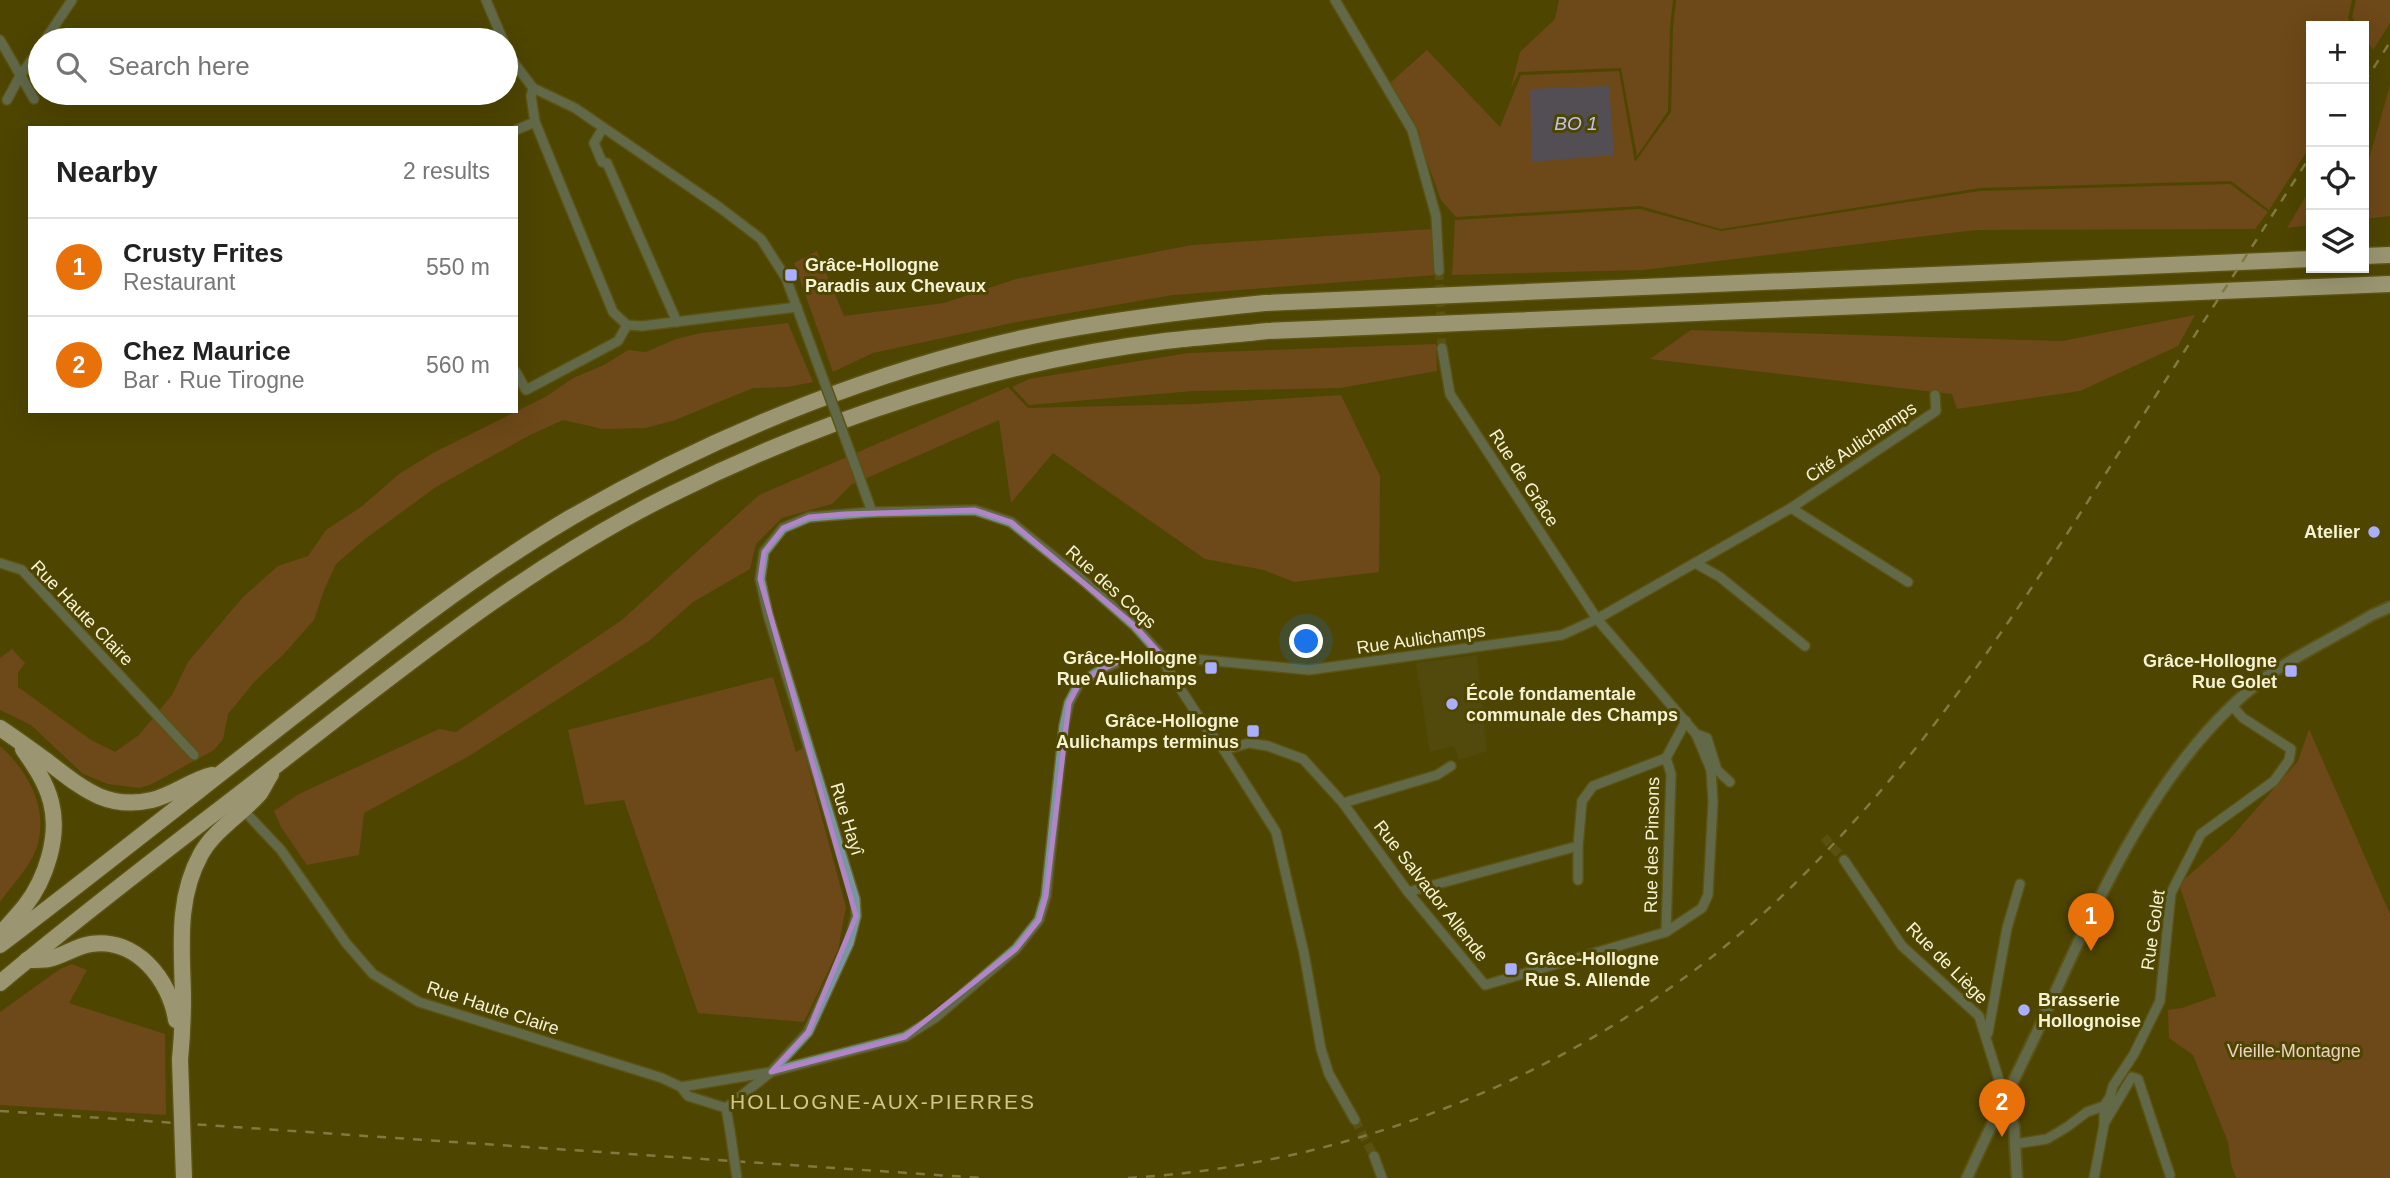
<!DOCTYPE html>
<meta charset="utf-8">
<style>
:root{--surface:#fff;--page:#f6f6f6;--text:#222;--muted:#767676;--line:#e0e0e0;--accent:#db2777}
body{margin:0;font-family:Arial,sans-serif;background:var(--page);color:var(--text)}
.controls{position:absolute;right:21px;top:21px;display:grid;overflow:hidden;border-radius:0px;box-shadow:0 7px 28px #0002}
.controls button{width:63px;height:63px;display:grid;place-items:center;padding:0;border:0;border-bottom:2px solid var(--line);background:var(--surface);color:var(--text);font:35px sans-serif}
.you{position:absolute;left:1307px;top:642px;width:24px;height:24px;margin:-18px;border:5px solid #fff;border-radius:50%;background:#1a73e8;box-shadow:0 0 0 10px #1a73e833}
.badge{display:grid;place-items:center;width:46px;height:46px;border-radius:50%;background:var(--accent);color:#fff;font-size:23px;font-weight:700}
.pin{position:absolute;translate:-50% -58px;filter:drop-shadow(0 2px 4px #0008)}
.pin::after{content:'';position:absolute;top:37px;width:24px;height:21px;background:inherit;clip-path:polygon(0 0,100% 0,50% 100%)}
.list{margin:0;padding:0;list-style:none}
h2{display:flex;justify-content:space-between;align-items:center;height:91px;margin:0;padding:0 28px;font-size:30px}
h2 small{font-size:23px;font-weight:400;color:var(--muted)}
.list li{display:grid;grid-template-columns:46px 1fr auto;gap:21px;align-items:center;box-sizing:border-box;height:98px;padding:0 28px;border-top:2px solid var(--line)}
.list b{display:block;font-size:26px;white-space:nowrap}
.list p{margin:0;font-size:23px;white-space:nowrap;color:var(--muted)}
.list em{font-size:23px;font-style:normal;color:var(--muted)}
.icon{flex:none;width:38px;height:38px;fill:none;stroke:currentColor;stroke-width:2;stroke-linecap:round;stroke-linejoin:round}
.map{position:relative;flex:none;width:2390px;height:1178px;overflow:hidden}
.search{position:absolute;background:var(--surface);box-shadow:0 7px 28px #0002;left:28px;top:28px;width:490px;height:77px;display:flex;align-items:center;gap:18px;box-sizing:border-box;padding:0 24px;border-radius:38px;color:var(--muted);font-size:26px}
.panel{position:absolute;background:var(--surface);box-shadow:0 7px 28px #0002;left:28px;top:126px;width:490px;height:287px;border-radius:0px}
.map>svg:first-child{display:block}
.built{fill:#574f1b}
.green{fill:#934c33}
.water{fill:#5a59b8}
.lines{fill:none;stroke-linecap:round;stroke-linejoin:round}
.minor-tunnel{stroke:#675f21;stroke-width:9;stroke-dasharray:9 4.5;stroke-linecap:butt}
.minor-casing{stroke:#6c6427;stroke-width:12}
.tertiary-casing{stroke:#6c6427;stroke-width:14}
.motorway-casing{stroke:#6c6427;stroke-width:19}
.minor{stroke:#7996a0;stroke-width:9}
.tertiary{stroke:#7996a0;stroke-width:10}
.motorway{stroke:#f9f9f9;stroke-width:16}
.rail{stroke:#beb88d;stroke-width:2.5;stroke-dasharray:9 9;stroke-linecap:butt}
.minor-bridge-casing{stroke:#6c6427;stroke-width:12;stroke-linecap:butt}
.motorway-bridge-casing{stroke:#6c6427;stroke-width:19;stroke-linecap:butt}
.minor-bridge{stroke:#7996a0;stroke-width:9}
.motorway-bridge{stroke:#f9f9f9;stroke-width:16}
.marked{fill:none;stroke:#b285c8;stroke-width:5;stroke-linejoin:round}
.poi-dot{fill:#aaaffb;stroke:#4e4501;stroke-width:2.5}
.labels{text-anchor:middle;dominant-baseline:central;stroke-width:6;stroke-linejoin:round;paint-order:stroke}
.poi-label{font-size:18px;font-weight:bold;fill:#f6f2d4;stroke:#4e4501;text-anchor:start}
.street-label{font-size:18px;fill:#f6f2d4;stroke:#4e4501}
.park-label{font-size:18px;fill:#edd1c6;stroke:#4e4501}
.water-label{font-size:19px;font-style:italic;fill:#bdc2f4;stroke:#4e4501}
.quarter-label{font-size:21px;letter-spacing:2px;fill:#d0c68a;stroke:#4e4501}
</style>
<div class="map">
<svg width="2390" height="1178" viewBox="0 0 2390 1178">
<rect width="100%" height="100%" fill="#4e4501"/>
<!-- built -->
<path class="built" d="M1477 655 1487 751 1459 760 1454 746 1430 752 1416 663Z"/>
<!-- green -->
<g class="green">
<path d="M1559 0H1673L1670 28 1668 111 1637 156 1621 68 1519 72 1511 88 1520 52 1555 19Z"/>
<path d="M1676 0H2352L2348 18 2354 26H2311V145L2269 210 2231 181 1980 188 1721 229 1640 206 1456 217 1441 200 1415 129 1390 83 1427 50 1500 127 1521 75 1619 71 1635 162 1671 112 1673 28Z"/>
<path d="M2356 0H2390V23L2373 50 2364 36V26H2357L2352 17Z"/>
<path d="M2390 86V216L2364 219V176Z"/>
<path d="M2230 184 2268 212 2255 229 1976 230 1643 270 1452 275 1455 220 1640 209 1721 231 1980 191Z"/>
<path d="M2311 195V225L2287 228 2306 196Z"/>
<path d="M1431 229 1436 275 1173 295 1017 322 873 353 833 372 794 263 817 251 844 316 944 303 1016 279 1192 245Z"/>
<path d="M2195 315 2178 346 2080 391 1957 409 1952 394 1650 359 1691 330 2062 341Z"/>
<path d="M788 323 813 382 788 387 753 388 675 420 646 428 603 429 563 420 530 435 436 487 365 539 336 564 324 590 314 620 284 654 255 681 228 714 223 739 214 750 152 784 139 788 108 784 83 774 31 725 0 710V658L12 649 25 663 18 673V687L91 740 115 752 139 735 172 695 188 662 243 597 278 566 308 556 326 530 361 507 399 474 433 453 547 396 573 378 604 365 628 350 646 352 676 339 701 333Z"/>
<path d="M1436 344 1437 371 1340 388 1193 391 1029 405 1012 387 1029 379 1188 353Z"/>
<path d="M1008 387 1028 408 1196 404 1341 395 1380 476 1379 572 1294 582 1264 570 1205 559 1053 453 1011 503 999 420 851 485 832 504 782 518 756 544 750 569 693 602 649 641 469 756 364 813 359 855 307 865 281 827 274 811 299 794 439 729 456 732 622 620 759 495Z"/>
<path d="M773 677 796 752 803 748 846 907 838 950 804 1022 698 1013 624 800 585 805 568 730Z"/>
<path d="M2309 729 2390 914V1178H2236L2231 1164 2228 1142 2193 1055 2169 1038 2168 1010 2182 1008 2216 996 2179 884 2229 840 2298 761Z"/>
<path d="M0 746C28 771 49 808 37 847 30 867 12 885 0 902Z"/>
<path d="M72 964 87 970 69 1003 165 1034 166 1115 0 1105V1012L60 969Z"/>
</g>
<!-- water -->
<path class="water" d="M1609 86 1614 155 1532 162 1530 89Z"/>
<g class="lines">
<!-- minor-tunnel -->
<g class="minor-tunnel">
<path d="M1439 271 1442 348"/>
<path d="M1824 837 1844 860"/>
<path d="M1355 1120 1374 1156"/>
</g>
<defs>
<g id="minor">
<path d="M486 0 503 40"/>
<path d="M1335 0 1412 130 1436 216 1439 271"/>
<path d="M0 40 34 99"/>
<path d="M45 40 72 0"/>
<path d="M506 47 511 59 533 88 575 108 719 207 761 239 786 278 807 335"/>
<path d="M533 88 531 96 535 122 613 312 627 325 642 326 797 307"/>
<path d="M7 100 20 76 40 48"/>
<path d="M603 128 594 143 602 162 607 163 677 322"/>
<path d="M516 130 535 122"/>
<path d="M516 372 526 390 618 341 627 325"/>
<path d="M859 476 872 512"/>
<path d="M1791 508 1908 582"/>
<path d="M0 563 22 570 194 755"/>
<path d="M1695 563 1720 577 1805 646"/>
<path d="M1696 734 1707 738 1717 770 1730 782"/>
<path d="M1224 750 1249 743 1268 746 1303 759 1343 803 1408 892 1485 985 1666 932 1702 908 1708 895 1713 802 1711 770 1696 734 1597 619 1450 394 1442 348"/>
<path d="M1343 803 1437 775 1451 766"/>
<path d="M247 814 281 850 346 943 373 974 419 1002 662 1078 681 1087 688 1096 726 1108"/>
<path d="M1844 860 1902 946 1979 1016 2005 1099"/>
<path d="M1578 880V846"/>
<path d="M1408 892 1578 846 1582 801 1593 786 1666 758 1686 721"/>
<path d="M1666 932 1671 774 1666 758"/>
<path d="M1988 1033 2007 928 2020 884"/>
<path d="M681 1087 771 1072 905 1037 935 1018 1016 949 1039 920 1046 896 1064 726 1069 703 1079 684 1101 670 1125 659 1162 656 1309 670 1562 635 1597 619 1791 508 1936 411 1935 395"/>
<path d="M726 1108 771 1072 808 1032 849 943 856 916 855 899 768 615 760 579 764 552 783 528 809 517 872 512 975 510 1011 522 1084 581 1135 626 1162 656 1167 668 1202 722 1224 750 1276 832 1304 953 1321 1049 1329 1074 1355 1120"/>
<path d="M726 1108 730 1131"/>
<path d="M2105 1122 2132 1077 2138 1079 2170 1175"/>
<path d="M2015 1144 2047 1139 2067 1127 2087 1112 2104 1106"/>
<path d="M1374 1156 1382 1178"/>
<path d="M2094 1178 2104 1125V1106L2110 1097 2113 1086 2134 1054 2160 1001 2171 893 2201 834 2274 781 2289 760 2291 749 2243 718 2233 707"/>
</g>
<g id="tertiary">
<path d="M2005 1099 2014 1126 2017 1178"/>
<path d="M1967 1178C1989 1128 2015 1079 2038 1030 2093 910 2152 767 2258 683 2290 658 2337 636 2372 615L2390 607"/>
</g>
<g id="motorway">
<path d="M2364 256 2390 255"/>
<path d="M0 728C15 738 30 749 44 759 79 785 104 811 152 800 173 795 191 780 212 775"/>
<path d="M0 935C8 925 17 916 25 906 46 879 60 836 51 802 46 782 34 765 23 749"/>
<path d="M0 945C100 869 199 790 298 713 386 644 474 575 570 518 717 433 889 363 1057 331 1126 318 1195 310 1265 303L2311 259"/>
<path d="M27 960C34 960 42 960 49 959 63 956 76 946 91 944 136 937 170 980 176 1020"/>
<path d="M0 983C93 905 191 832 287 757 410 662 532 563 672 494 825 418 995 362 1165 341 1199 337 1233 335 1267 331L2390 284"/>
<path d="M180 1060C182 1039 183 1017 183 996 182 948 176 899 201 854 215 829 241 815 260 793 264 787 267 780 271 774"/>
</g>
</defs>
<!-- minor casing -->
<use href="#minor" class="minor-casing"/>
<!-- tertiary casing -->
<use href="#tertiary" class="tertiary-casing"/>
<!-- motorway casing -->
<use href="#motorway" class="motorway-casing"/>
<!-- minor -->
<use href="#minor" class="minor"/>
<!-- tertiary -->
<use href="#tertiary" class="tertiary"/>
<!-- motorway -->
<use href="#motorway" class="motorway"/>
<!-- rail -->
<g class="rail">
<path d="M2364 83 2390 42"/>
<path d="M0 1111 981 1178"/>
<path d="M1128 1178C1367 1164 1607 1063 1781 897 1911 773 2010 624 2106 473 2174 367 2243 261 2311 155"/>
</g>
<defs>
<g id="minor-bridge">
<path d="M807 335 859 476"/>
<path d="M730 1131 737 1178"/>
</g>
<path id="motorway-bridge" d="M180 1060 184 1178"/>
</defs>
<!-- minor-bridge casing -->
<use href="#minor-bridge" class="minor-bridge-casing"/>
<!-- motorway-bridge casing -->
<use href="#motorway-bridge" class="motorway-bridge-casing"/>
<!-- minor-bridge -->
<use href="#minor-bridge" class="minor-bridge"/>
<!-- motorway-bridge -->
<use href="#motorway-bridge" class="motorway-bridge"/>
</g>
<!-- marked area -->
<path d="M0 0H2390V1178H0ZM975 510 1011 522 1135 626 1162 656 1125 659 1101 670 1079 684 1069 703 1046 896 1039 920 1016 949 905 1037 771 1072 808 1032 856 916 760 579 764 552 783 528 809 517 845 514Z" fill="#4e4501" fill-opacity=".55" fill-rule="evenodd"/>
<path class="marked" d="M975 510 1011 522 1135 626 1162 656 1125 659 1101 670 1079 684 1069 703 1046 896 1039 920 1016 949 905 1037 771 1072 808 1032 856 916 760 579 764 552 783 528 809 517 845 514Z"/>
<!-- markers -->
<g class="poi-dot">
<rect x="784" y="268" width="14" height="14" rx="3.5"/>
<circle cx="2374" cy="532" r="7"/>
<rect x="1204" y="661" width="14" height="14" rx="3.5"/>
<rect x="2284" y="664" width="14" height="14" rx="3.5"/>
<circle cx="1452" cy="704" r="7"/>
<rect x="1246" y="724" width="14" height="14" rx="3.5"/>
<rect x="1504" y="962" width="14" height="14" rx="3.5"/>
<circle cx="2024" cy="1010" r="7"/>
</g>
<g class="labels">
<!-- poi labels -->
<g class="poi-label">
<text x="805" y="265">Grâce-Hollogne<tspan x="805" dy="21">Paradis aux Chevaux</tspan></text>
<text x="2360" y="532" text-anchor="end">Atelier</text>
<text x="1197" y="658" text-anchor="end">Grâce-Hollogne<tspan x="1197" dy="21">Rue Aulichamps</tspan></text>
<text x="2277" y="661" text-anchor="end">Grâce-Hollogne<tspan x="2277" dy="21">Rue Golet</tspan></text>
<text x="1466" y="694">École fondamentale<tspan x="1466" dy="21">communale des Champs</tspan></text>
<text x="1239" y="721" text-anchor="end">Grâce-Hollogne<tspan x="1239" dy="21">Aulichamps terminus</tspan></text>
<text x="1525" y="959">Grâce-Hollogne<tspan x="1525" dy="21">Rue S. Allende</tspan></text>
<text x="2038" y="1000">Brasserie<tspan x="2038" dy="21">Hollognoise</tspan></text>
</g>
<!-- street labels -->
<g class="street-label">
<text transform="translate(1861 442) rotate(-34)">Cité Aulichamps</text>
<text transform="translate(1524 478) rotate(57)">Rue de Grâce</text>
<text transform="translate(1111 587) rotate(42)">Rue des Coqs</text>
<text transform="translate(82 613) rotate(46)">Rue Haute Claire</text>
<text transform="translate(1421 639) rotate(-8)">Rue Aulichamps</text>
<text transform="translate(847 819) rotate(73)">Rue Hayî</text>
<text transform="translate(1652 845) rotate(-89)">Rue des Pinsons</text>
<text transform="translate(1431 891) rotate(52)">Rue Salvador Allende</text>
<text transform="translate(2153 930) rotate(-82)">Rue Golet</text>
<text transform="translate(1947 963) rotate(45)">Rue de Liège</text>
<text transform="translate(493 1008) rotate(18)">Rue Haute Claire</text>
</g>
<!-- park labels -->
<g class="park-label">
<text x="2294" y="1051">Vieille-Montagne</text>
</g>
<!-- water labels -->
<g class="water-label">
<text x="1576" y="123">BO 1</text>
</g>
<!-- quarter labels -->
<g class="quarter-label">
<text x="883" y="1101">HOLLOGNE-AUX-PIERRES</text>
</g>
</g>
</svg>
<div class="controls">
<button>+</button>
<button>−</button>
<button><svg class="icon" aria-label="locate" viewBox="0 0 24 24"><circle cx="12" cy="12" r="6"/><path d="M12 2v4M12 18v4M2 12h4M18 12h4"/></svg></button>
<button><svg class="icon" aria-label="layers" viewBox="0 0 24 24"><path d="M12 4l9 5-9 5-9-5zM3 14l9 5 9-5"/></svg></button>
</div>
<div class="you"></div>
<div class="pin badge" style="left:2091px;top:951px;background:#e8710a">1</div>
<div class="pin badge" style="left:2002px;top:1137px;background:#e8710a">2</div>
<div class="search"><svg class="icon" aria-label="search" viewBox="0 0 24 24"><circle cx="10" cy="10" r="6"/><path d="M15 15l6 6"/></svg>Search here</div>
<section class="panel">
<h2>Nearby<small>2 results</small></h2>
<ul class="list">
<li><span class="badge" style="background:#e8710a">1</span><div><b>Crusty Frites</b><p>Restaurant</p></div><em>550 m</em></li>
<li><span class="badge" style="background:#e8710a">2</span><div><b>Chez Maurice</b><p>Bar · Rue Tirogne</p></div><em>560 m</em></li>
</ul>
</section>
</div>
